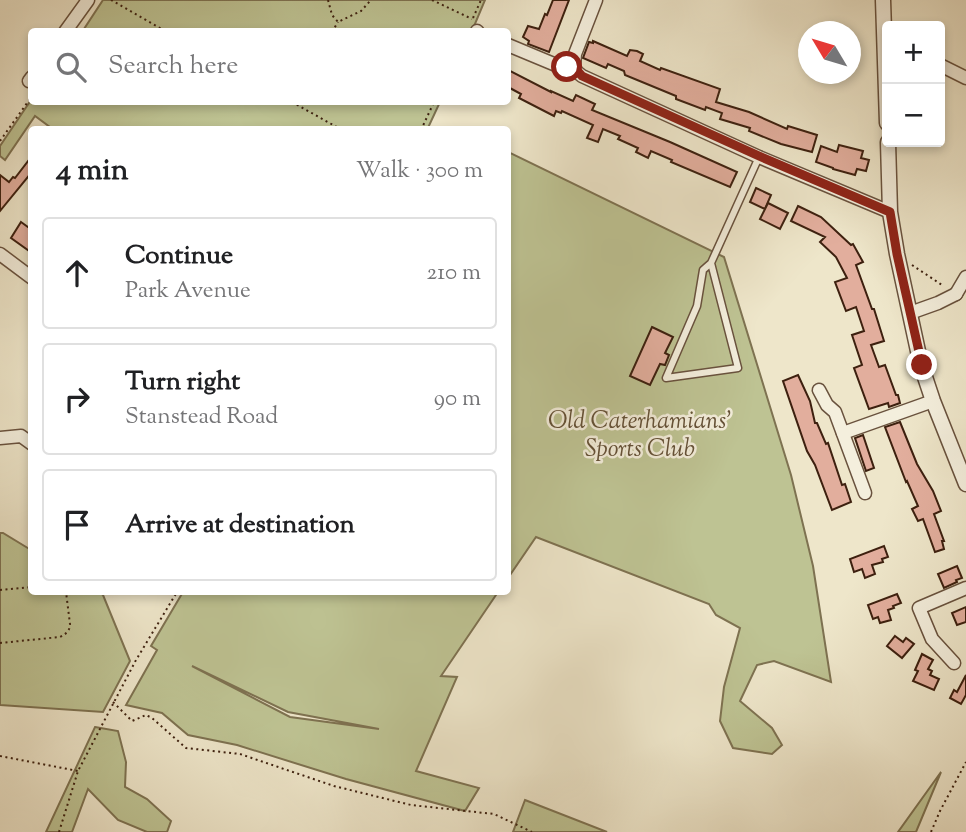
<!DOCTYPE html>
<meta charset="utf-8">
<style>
:root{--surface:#fff;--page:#f6f6f6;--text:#202124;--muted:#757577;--line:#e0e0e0}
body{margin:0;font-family:"Sorts Mill Goudy",serif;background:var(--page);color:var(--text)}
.controls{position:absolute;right:21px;top:21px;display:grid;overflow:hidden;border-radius:7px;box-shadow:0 4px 10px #0003}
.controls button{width:63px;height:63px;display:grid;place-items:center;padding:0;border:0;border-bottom:2px solid var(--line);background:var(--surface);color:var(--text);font:35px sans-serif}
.compass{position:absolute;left:798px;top:21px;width:63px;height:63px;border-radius:50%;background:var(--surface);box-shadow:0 4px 10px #0003;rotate:308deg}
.stop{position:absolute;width:21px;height:21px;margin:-16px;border:5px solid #8f2418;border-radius:50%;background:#fff}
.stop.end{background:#8f2418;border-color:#fff;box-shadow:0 2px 7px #0008}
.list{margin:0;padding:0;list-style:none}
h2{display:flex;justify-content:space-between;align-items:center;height:91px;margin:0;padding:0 28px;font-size:30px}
h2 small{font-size:23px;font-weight:400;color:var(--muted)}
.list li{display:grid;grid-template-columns:46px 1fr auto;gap:21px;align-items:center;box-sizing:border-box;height:112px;margin:0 14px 14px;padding:0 14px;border:2px solid var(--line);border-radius:7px}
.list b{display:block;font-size:26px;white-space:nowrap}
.list p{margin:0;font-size:23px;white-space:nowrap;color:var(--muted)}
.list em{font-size:23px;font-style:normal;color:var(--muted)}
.icon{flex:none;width:38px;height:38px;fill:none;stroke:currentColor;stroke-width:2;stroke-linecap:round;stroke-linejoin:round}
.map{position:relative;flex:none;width:966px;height:832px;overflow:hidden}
.search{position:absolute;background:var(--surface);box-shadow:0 4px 10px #0003;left:28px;top:28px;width:483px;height:77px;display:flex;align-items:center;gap:18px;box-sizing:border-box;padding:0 24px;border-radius:7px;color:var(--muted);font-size:26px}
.panel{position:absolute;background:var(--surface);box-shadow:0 4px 10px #0003;left:28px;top:126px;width:483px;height:469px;border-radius:7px}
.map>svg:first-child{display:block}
.green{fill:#bec393;stroke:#7e7251;stroke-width:2;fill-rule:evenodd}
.building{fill:#e2ae9d;stroke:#3d200f;stroke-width:2}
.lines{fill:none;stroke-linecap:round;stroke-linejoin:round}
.service-casing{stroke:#69523e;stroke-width:9}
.minor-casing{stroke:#69523e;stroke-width:15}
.tertiary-casing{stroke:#69523e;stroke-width:17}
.path{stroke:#3d200f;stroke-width:2;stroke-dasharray:2 3.5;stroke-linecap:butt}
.service{stroke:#f4efdd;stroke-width:6}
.minor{stroke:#f4efdd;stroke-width:12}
.tertiary{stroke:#f4efdd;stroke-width:14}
.route{stroke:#8f2418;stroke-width:9}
.labels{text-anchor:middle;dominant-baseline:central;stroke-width:5;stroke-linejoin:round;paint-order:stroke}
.park-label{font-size:24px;font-style:italic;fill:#645137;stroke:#f4efdd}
</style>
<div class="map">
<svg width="966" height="832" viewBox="0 0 966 832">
<rect width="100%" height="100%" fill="#eee6ca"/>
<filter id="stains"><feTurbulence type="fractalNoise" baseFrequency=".00286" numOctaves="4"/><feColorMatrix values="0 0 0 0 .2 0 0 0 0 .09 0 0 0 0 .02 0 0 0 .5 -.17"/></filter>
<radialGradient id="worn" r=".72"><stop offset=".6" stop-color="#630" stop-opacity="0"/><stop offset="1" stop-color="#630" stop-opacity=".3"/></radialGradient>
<!-- green -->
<g class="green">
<path d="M103 0H485L472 31 82 32Z"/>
<path d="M31 100 32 102H440L427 130H54L35 116 5 160 0 156V146Z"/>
<path d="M508 152 724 257 791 475 813 566 831 682 774 661 757 665 740 701 772 728 782 745 772 754 733 748 720 721 724 687 740 628 716 615 709 604 536 537 508 578Z"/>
<path d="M0 533H3L31 550 32 592H98L103 595 130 661 103 712 0 705Z"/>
<path d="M183 592H498L441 676 457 677 416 771 479 788 465 811 346 779 237 745 188 735 162 713 126 705 157 650 151 646ZM192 666 288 712 379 729 290 717Z"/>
<path d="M95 727 118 731 126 762 125 787 147 799 171 821 167 832H147L118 820 88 789 72 832H46Z"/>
<path d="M941 772 916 832H898Z"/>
<path d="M525 800 607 832H513Z"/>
</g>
<!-- building -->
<g class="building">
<path d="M553 0H569L549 52 528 44 529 41 523 37 528 26 539 29 545 14 547 15Z"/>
<path d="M593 41 627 56 630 50 637 51 643 54 640 61 660 70 661 68 720 89 716 102 749 112 787 129 788 126 817 135 812 152 781 144 749 131 750 128 720 119 722 113 706 107 705 110 676 99V96L625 75 624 71 608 64 606 68 583 58 589 42 593 43Z"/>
<path d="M508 70 551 92V91L573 101 576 95 595 104 592 110 670 142 737 172 730 187 671 162 672 160 651 151 648 158 636 152 638 148 618 139 620 136 603 129 598 142 587 138 593 125 562 111 561 113 556 111 554 116 519 98 521 94 508 87Z"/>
<path d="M839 145 863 151 861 158 869 160 866 171 857 169 855 175 833 169V168L816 162 821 146 837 152Z"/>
<path d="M32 156V172L0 211V175L9 182 13 177 15 178Z"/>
<path d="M756 188 771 195 765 209 750 202Z"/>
<path d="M768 203 788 213 780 229 760 219Z"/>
<path d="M798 206 821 217 851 245 853 244 863 262 856 265 872 309H874L884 341 871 345 879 367 885 365 896 395H898L900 403 889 407 888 403 869 409 854 368 862 365 852 335 864 331 856 307 846 311 835 282 847 278 836 257 820 242 825 237 791 221Z"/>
<path d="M21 222 32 230V253L11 238Z"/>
<path d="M652 327 673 337 665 353 669 355 665 365 660 364 650 385 630 376Z"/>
<path d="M798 375 810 401 815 423H817L826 444 828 443 842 485 845 484 851 502 832 510 815 465 807 451 783 381Z"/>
<path d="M900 422 917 464 933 491 941 511 934 514 944 541H942L944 549 935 552 923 519 918 521 912 509 918 506 907 481 906 482 885 427Z"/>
<path d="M863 435 874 468 866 471 855 438Z"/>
<path d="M884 546 888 557 882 559 883 562 872 565 875 574 865 578 862 569 854 572 850 559Z"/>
<path d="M957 566 962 578 956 580 957 582 944 588 938 574Z"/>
<path d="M897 594 901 603 893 606 894 608 888 610 891 620 880 623 878 617 873 619 868 605Z"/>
<path d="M966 607V622L957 625 952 613Z"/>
<path d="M895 636 903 642 906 638 914 644 902 658 887 646Z"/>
<path d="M922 654 933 660 928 669 932 671 930 675 939 679 934 690 913 681 918 671 915 670Z"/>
<path d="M966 675V695L961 704 950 698 954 690 957 692Z"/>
</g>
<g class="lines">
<defs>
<path id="service" d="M711 263 738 368 666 378 697 306 703 270 711 263 759 157"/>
<g id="minor">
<path d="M477 31 478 32"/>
<path d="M65 32 88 0"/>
<path d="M508 45 556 65 574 67 577 72 582 76 759 157 890 212"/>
<path d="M940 65 966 78"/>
<path d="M574 67 575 54 596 0"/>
<path d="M29 81 32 77"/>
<path d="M0 254 32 278"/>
<path d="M956 294 966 277"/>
<path d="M910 313 938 303 956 294"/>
<path d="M819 390 827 405 835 412 865 493"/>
<path d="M843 433 933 401"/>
<path d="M0 438 21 436 32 444"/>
<path d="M954 663 932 639 919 608 966 588"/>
</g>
<g id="tertiary">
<path d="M883 0 887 123"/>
<path d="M888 142 890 212 897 254 921 365 933 401 966 484"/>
</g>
</defs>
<!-- service casing -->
<use href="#service" class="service-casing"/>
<!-- minor casing -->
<use href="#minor" class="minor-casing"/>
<!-- tertiary casing -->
<use href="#tertiary" class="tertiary-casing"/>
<!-- path -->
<g class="path">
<path d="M111 0 167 32"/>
<path d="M328 0 332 15 338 22 361 11 371 0"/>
<path d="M432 0 472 19"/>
<path d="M473 18 481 0"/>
<path d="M332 32 338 22"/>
<path d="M292 102 342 130"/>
<path d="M421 130 434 102"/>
<path d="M0 141 32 96"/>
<path d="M912 265 942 285"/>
<path d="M0 590 32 587"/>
<path d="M0 643 60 637C66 634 70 631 70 624L66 592"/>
<path d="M113 702 132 721 146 715 152 718 186 748 240 754 334 786 411 805 494 814 532 832"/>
<path d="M0 756 78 771"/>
<path d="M59 832 78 771 136 660 177 592"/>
<path d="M931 832 940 811 966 762"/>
</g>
<!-- service -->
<use href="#service" class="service"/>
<!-- minor -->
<use href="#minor" class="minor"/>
<!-- tertiary -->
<use href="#tertiary" class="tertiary"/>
</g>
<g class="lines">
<!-- route -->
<path class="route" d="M567 67H574L582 76 759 156 890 212 897 254 922 365"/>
</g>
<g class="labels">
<!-- park labels -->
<g class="park-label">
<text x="640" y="422">Old Caterhamians'<tspan x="640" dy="28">Sports Club</tspan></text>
</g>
</g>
<rect width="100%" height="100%" filter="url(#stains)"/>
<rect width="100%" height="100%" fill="url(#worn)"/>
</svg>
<div class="controls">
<button>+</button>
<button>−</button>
</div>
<svg class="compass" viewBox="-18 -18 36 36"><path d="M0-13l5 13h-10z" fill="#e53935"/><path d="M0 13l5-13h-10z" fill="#757577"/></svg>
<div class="stop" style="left:567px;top:67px"></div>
<div class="stop end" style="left:922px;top:365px"></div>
<div class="search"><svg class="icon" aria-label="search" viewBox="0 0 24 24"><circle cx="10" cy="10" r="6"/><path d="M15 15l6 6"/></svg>Search here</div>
<section class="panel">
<h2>4 min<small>Walk · 300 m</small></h2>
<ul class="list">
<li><svg class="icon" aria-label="ahead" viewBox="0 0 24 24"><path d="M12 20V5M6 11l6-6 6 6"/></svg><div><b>Continue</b><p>Park Avenue</p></div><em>210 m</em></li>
<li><svg class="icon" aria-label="right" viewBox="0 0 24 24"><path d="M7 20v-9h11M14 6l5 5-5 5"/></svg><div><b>Turn right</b><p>Stanstead Road</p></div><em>90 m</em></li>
<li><svg class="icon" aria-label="arrive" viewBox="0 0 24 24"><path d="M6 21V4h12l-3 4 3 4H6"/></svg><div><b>Arrive at destination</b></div></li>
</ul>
</section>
</div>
